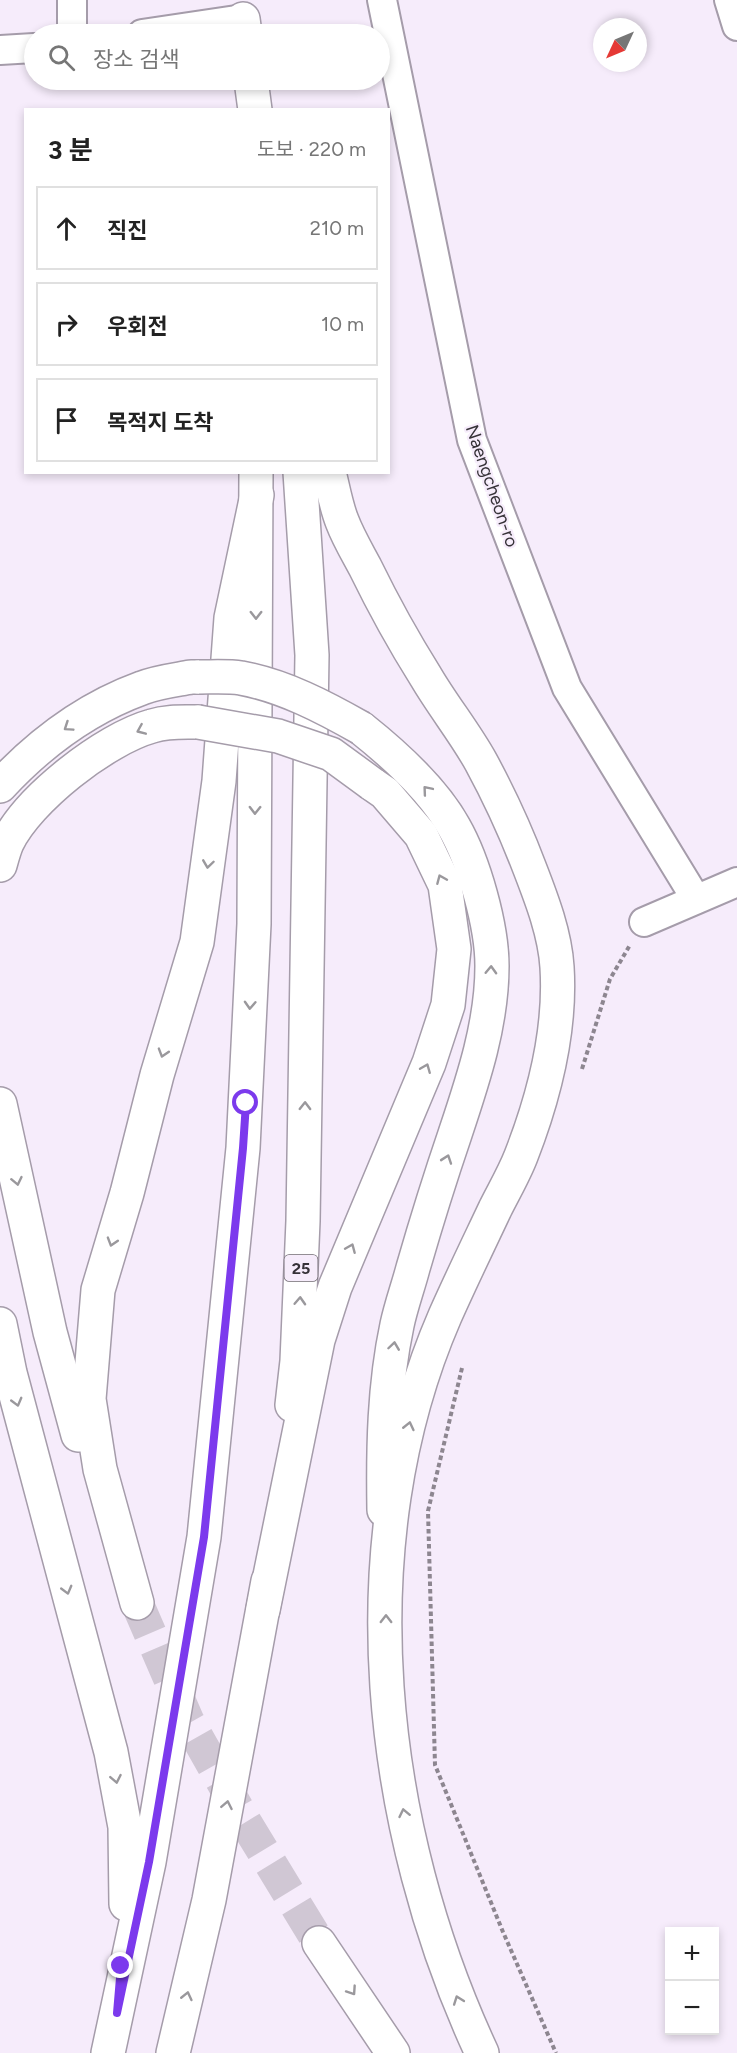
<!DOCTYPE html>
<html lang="ko">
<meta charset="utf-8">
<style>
:root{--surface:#fff;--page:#f2f2f2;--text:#222;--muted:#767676;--line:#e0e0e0}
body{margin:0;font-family:Figtree,"Noto Sans KR",sans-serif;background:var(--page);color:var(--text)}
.controls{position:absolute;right:18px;bottom:18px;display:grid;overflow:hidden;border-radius:0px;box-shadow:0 3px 9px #0003}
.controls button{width:54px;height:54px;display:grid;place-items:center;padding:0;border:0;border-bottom:2px solid var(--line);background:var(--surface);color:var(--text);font:30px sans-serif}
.compass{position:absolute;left:593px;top:18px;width:54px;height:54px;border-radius:50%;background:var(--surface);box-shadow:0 3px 9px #0003;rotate:226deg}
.stop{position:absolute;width:18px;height:18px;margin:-14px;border:4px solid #7c3aed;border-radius:50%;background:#fff}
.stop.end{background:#7c3aed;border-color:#fff;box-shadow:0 2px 6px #0008}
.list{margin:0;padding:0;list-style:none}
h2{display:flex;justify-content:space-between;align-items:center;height:78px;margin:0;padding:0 24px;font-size:26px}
h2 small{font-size:20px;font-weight:400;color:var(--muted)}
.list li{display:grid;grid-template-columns:39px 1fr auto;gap:18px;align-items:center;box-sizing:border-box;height:84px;margin:0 12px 12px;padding:0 12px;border:2px solid var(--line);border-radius:0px}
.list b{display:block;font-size:22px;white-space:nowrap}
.list em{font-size:20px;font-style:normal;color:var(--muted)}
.icon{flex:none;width:33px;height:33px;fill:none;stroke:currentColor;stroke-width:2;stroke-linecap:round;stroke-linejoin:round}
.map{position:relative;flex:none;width:737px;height:2053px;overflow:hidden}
.search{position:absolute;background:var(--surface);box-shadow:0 3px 9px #0003;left:24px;top:24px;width:366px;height:66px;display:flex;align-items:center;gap:15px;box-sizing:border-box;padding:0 21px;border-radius:33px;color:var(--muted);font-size:22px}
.panel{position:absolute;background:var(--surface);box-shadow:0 3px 9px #0003;left:24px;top:108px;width:366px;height:366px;border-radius:0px}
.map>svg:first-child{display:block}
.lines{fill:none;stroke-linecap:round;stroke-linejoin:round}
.trunk-tunnel{stroke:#d0c7d4;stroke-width:33;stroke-dasharray:33 16;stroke-linecap:butt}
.minor-casing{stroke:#a59caa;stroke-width:32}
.primary-casing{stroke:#a59caa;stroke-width:36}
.trunk-casing{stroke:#a59caa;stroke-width:36}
.path{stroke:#8d8690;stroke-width:4;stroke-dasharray:4.5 3;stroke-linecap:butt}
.minor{stroke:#fff;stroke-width:28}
.primary{stroke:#fff;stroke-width:33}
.trunk{stroke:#fff;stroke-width:33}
.primary-bridge-casing{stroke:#a59caa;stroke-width:36;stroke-linecap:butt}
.trunk-bridge-casing{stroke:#a59caa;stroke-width:36;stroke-linecap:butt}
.primary-bridge{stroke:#fff;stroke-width:33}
.trunk-bridge{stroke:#fff;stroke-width:33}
.oneway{stroke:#9a989c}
.route{stroke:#7c3aed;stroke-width:8}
.labels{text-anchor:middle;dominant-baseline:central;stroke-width:4.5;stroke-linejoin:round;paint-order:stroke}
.shield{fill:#f6ecfb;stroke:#706a72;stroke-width:1.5}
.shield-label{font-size:16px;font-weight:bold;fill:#363238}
.street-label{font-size:18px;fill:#363238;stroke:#f6ecfb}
</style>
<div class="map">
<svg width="737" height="2053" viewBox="0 0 737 2053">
<rect width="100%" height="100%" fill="#f6ecfb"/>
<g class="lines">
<!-- trunk-tunnel -->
<path class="trunk-tunnel" d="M137 1603 188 1721 244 1820 319 1943"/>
<defs>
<g id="minor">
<path d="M382 0 472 440 567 688 696 899"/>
<path d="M729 0 737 26"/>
<path d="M72 34V0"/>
<path d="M142 34 243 19"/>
<path d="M0 50 34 48"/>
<path d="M644 922 737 882"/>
</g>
<g id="primary">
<path d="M243 19 245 34"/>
<path d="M251 80 255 110"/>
<path d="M361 728C395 755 433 789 454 827 474 862 492 926 492 966 492 1024 473 1080 455 1134 440 1178 426 1223 413 1268 408 1287 401 1306 397 1325 384 1386 383 1448 384 1510"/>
<path d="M0 786C39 744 87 708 142 688 157 682 175 680 191 677H199"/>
<path d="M0 1324 10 1373 111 1752 125 1827 126 1904"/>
<path d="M292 1405 297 1361 303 1221 312 655 300 472"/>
<path d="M108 2053 149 1862 204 1537 243 1148 254 924 256 472"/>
<path d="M173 2053 209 1900 268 1581"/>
</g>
<g id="trunk">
<path d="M329 472C333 488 336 506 342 521 348 537 357 552 365 567 383 604 404 642 426 677 443 706 465 733 481 762 500 797 516 832 530 869 542 900 555 934 557 967 561 1030 544 1097 521 1156 514 1174 504 1191 495 1209 478 1245 461 1280 445 1316 345 1546 378 1830 482 2053"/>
<path d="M0 865C2 858 4 850 7 843 28 799 105 739 152 726 167 721 182 722 198 722"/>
<path d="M0 1104 50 1332 78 1435"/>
<path d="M137 1603 100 1469 89 1399 98 1290 127 1193 157 1075 197 942 219 781 231 618 257 495"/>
<path d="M263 1610 318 1340 335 1287 429 1063 448 1005 454 949 445 885 421 835 385 793 372 784"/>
<path d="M319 1943 393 2053"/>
</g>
</defs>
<!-- minor casing -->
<use href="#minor" class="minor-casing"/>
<!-- primary casing -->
<use href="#primary" class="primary-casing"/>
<!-- trunk casing -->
<use href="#trunk" class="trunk-casing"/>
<!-- path -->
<g class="path">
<path d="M582 1069 610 979 630 945"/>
<path d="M462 1368 428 1511 435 1765 503 1932 556 2053"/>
</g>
<!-- minor -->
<use href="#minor" class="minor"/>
<!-- primary -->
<use href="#primary" class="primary"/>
<!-- trunk -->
<use href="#trunk" class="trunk"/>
<defs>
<path id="primary-bridge" d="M199 677C213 677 228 676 241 678 284 686 324 707 361 728"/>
<path id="trunk-bridge" d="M198 722 278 736 331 754 372 784"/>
</defs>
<!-- primary-bridge casing -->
<use href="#primary-bridge" class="primary-bridge-casing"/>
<!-- trunk-bridge casing -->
<use href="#trunk-bridge" class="trunk-bridge-casing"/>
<!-- primary-bridge -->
<use href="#primary-bridge" class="primary-bridge"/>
<!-- trunk-bridge -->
<use href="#trunk-bridge" class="trunk-bridge"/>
</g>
<!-- one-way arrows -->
<defs><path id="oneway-chevron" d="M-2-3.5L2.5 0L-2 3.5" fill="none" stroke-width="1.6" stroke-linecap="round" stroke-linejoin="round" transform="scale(1.5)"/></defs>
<g class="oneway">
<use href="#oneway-chevron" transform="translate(256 615) rotate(90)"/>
<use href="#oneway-chevron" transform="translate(68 727) rotate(146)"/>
<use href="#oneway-chevron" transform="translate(141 730) rotate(157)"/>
<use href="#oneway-chevron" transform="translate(427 790) rotate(-130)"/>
<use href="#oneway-chevron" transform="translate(255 810) rotate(91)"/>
<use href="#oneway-chevron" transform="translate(208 864) rotate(98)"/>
<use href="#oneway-chevron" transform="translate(441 879) rotate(-113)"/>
<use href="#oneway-chevron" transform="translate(491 970) rotate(-88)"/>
<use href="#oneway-chevron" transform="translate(250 1005) rotate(93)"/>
<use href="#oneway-chevron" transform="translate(163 1053) rotate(107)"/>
<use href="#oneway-chevron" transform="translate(426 1068) rotate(-68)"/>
<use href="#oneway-chevron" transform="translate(305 1106) rotate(-89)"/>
<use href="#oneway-chevron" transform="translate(447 1159) rotate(-71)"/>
<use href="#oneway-chevron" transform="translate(17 1181) rotate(78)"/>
<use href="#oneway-chevron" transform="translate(112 1242) rotate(107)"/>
<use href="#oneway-chevron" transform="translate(351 1248) rotate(-67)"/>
<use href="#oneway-chevron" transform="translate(300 1301) rotate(-87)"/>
<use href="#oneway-chevron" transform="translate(394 1346) rotate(-82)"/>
<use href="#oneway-chevron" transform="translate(17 1402) rotate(75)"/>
<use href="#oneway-chevron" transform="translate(409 1426) rotate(-77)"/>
<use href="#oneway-chevron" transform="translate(67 1590) rotate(75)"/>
<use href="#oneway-chevron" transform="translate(386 1619) rotate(-90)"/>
<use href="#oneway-chevron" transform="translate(116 1779) rotate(79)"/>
<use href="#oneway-chevron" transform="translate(227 1805) rotate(-79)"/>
<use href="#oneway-chevron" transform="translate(404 1813) rotate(-102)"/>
<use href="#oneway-chevron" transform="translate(352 1991) rotate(56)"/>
<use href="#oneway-chevron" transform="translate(187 1996) rotate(-77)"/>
<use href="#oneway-chevron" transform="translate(458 2000) rotate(-110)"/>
</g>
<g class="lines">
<!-- route -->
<path class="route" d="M121 1966 117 2013 149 1862 204 1537 243 1148 246 1103"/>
</g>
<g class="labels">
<!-- shield labels -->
<rect class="shield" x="284.5" y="1255" width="33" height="26" rx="4.5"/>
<g class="shield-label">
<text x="301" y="1268">25</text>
</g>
<!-- street labels -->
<g class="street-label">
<text transform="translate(492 486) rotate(71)">Naengcheon-ro</text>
</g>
</g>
</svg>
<div class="controls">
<button>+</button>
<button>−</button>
</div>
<svg class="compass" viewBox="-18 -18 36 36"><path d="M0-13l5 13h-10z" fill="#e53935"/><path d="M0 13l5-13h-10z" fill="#767676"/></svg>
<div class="stop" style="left:246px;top:1103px"></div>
<div class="stop end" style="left:121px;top:1966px"></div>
<div class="search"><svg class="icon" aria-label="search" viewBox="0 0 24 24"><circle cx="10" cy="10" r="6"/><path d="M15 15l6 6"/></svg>장소 검색</div>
<section class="panel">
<h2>3 분<small>도보 · 220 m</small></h2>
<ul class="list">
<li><svg class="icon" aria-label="ahead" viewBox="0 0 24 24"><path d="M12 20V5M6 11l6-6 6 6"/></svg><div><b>직진</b></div><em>210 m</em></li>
<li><svg class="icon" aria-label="right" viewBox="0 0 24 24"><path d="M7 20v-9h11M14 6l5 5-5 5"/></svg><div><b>우회전</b></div><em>10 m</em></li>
<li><svg class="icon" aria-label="arrive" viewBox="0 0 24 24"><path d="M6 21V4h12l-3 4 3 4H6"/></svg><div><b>목적지 도착</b></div></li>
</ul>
</section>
</div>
